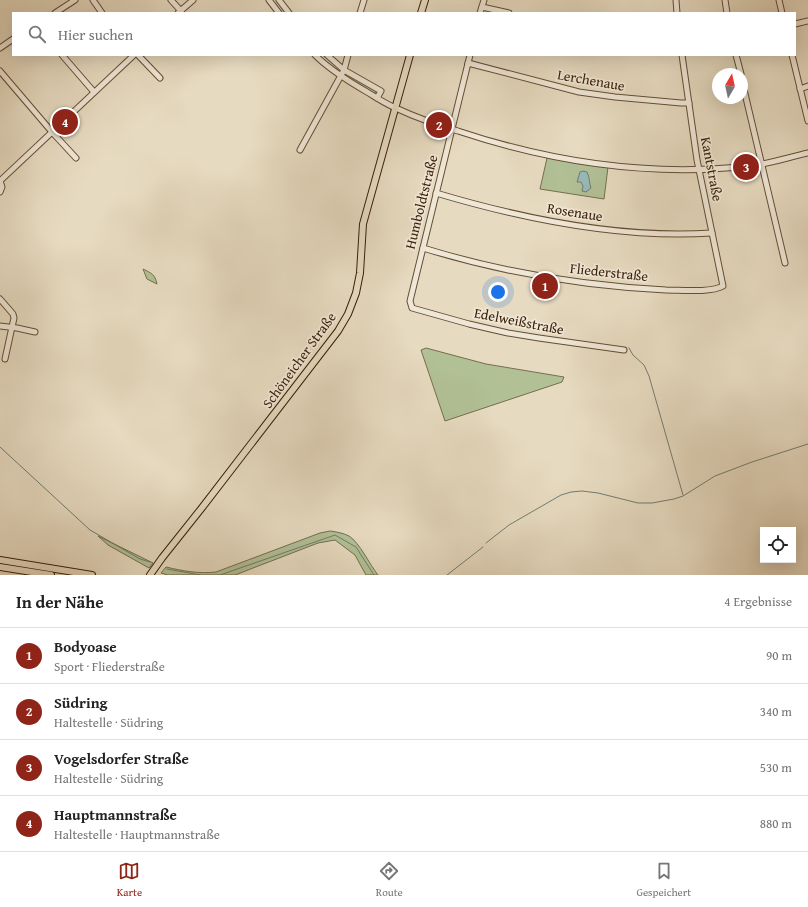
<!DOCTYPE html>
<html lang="de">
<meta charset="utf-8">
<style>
:root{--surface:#fff;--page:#f6f6f6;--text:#222;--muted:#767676;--line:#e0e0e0;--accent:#8f2418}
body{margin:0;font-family:"Gentium Book Plus",serif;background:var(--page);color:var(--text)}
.controls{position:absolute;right:12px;bottom:12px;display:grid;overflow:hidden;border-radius:0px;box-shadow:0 4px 16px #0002}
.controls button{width:36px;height:36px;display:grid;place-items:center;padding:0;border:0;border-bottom:1px solid var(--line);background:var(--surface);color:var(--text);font:20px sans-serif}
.compass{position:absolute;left:712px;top:68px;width:36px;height:36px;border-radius:50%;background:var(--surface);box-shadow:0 4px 16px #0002;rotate:9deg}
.you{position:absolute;left:498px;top:292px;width:14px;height:14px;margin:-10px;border:3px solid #fff;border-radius:50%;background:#1a73e8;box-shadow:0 0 0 6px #1a73e833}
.badge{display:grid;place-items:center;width:26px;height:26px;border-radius:50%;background:var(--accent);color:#fff;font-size:13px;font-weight:700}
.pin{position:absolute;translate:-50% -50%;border:2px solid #fff;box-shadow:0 1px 4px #0006}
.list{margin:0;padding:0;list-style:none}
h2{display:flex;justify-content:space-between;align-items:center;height:52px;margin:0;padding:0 16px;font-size:17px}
h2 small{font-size:13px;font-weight:400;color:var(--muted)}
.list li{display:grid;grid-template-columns:26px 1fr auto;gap:12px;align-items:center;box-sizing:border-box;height:56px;padding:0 16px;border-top:1px solid var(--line)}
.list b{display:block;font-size:15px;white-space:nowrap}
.list p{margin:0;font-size:13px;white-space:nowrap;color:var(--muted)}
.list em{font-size:13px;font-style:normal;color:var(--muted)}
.icon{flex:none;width:22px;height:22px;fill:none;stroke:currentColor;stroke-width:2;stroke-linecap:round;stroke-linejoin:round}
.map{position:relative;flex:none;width:808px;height:575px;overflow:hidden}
.search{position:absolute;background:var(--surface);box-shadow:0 4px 16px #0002;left:12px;right:12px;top:12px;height:44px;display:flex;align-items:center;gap:10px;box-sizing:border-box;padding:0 14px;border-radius:0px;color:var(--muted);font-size:15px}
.sheet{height:276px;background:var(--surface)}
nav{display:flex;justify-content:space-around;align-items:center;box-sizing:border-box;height:56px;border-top:1px solid var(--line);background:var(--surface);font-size:11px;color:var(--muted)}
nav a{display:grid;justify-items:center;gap:2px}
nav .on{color:var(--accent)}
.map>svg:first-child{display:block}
.green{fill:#b1c095;stroke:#746f4e}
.water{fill:#97bab8;stroke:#717c71}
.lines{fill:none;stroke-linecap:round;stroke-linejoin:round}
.stream{stroke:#717c71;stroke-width:1}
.minor-casing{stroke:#644d35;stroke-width:7}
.major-casing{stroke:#381e07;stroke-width:8}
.minor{stroke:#efe7d6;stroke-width:5}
.major{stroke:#e6dac0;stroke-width:6}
.labels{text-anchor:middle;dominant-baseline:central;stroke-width:3.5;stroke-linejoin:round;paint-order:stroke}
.street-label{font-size:14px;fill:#381e07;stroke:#efe7d6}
</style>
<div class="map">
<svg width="808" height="575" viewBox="0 0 808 575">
<rect width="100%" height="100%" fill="#e6dac0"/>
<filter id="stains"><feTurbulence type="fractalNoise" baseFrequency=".005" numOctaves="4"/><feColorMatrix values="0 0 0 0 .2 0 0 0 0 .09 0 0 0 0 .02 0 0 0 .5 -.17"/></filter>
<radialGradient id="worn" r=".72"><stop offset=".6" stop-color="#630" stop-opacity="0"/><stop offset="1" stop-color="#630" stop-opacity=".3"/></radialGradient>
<!-- green -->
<g class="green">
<path d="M346 73 377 91 374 95 343 75Z"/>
<path d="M547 158 608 167 604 199 540 189Z"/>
<path d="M143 269C151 273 155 274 157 284L147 279Z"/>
<path d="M426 348 486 364 564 377 562 382 445 421 421 350Z"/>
<path d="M330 531C337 532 343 533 349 536 359 542 370 565 378 575H366L355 555 335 540 318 543 235 575H168L161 573 166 567C183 571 199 574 216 572L320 533Z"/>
<path d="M98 536 153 563 149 568 108 545Z"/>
</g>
<!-- water -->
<path class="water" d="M583 171 587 172C590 178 589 183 591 188L586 192 582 191 583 186 581 182H577L580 172Z"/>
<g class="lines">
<!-- stream -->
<g class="stream">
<path d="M629 348 633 355 644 365 649 376 683 495"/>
<path d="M0 447 90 530 140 559 150 562"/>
<path d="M486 543 509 525 561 495 571 492 582 491 598 493 638 503H652L674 499 683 496 715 476 752 462 808 444"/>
<path d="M167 569 200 575"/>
<path d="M220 575 335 535 356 547 374 575"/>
<path d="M447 575 483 547"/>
</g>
<defs>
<g id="minor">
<path d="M93 0 102 13"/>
<path d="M171 0 181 11"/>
<path d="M269 0 279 13"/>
<path d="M279 0 289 13"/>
<path d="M676 0 677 13"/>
<path d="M725 0 727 13"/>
<path d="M779 0 782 13"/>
<path d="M482 7 509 13"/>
<path d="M55 13 75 0"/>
<path d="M178 13 193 0"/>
<path d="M360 13 364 0"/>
<path d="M480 13 484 0"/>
<path d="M795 24 808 21"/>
<path d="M0 48 13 39"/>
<path d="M62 55 94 92"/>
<path d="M138 55 160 78"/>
<path d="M315 55C330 70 348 81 367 92 377 98 387 105 398 109 417 118 438 125 458 131 548 161 645 176 740 167 763 166 786 158 808 153"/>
<path d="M327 55 344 70 381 91 377 98"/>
<path d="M470 55 410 301 412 308 469 324 508 333 539 338 624 350"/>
<path d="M736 55 741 74"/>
<path d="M792 55 808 121"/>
<path d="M468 63 579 92 615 97 681 103H689"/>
<path d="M0 71 52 132 76 158"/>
<path d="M742 81 785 263"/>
<path d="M800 89 808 86"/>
<path d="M300 150 344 70 348 55"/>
<path d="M0 181 134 55"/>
<path d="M0 181 2 187 0 192"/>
<path d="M436 193C523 219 621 239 712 233"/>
<path d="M423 248C501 272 584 286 666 290 681 290 710 293 723 286L697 160 682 55"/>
<path d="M0 299 13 314 14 318 5 359"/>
<path d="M0 326 17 328 35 332"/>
</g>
<g id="major">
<path d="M421 13 425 0"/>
<path d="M0 560 92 575"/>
<path d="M0 567 51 575"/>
<path d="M150 575 162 558 201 509 338 331 348 314 356 293 360 273 363 224 410 55"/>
</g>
</defs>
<!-- minor casing -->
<use href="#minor" class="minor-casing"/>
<!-- major casing -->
<use href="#major" class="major-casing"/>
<!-- minor -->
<use href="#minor" class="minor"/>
<!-- major -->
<use href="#major" class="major"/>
</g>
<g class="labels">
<!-- street labels -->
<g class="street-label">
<text transform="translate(591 80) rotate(10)">Lerchenaue</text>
<text transform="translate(712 169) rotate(79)">Kantstraße</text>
<text transform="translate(421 202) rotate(-76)">Humboldtstraße</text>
<text transform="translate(575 212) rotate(9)">Rosenaue</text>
<text transform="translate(609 272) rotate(6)">Fliederstraße</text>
<text transform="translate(519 321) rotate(11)">Edelweißstraße</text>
<text transform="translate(299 360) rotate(-54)">Schöneicher Straße</text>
</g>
</g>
<rect width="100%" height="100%" filter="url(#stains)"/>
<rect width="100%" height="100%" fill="url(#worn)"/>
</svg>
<div class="controls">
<button><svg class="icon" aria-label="locate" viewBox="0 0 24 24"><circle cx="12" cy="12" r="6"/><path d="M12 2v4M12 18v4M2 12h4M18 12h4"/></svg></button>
</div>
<svg class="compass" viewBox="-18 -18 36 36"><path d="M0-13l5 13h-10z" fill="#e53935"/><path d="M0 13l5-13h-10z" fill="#767676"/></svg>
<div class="you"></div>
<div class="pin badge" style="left:545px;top:286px">1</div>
<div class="pin badge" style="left:439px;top:125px">2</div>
<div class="pin badge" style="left:746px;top:167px">3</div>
<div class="pin badge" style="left:65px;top:122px">4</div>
<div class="search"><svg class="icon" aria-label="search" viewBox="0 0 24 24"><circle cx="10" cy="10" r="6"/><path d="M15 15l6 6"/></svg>Hier suchen</div>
</div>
<section class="sheet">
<h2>In der Nähe<small>4 Ergebnisse</small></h2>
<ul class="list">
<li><span class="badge">1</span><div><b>Bodyoase</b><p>Sport · Fliederstraße</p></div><em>90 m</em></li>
<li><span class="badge">2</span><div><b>Südring</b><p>Haltestelle · Südring</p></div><em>340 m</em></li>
<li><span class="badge">3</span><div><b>Vogelsdorfer Straße</b><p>Haltestelle · Südring</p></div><em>530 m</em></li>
<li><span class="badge">4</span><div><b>Hauptmannstraße</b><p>Haltestelle · Hauptmannstraße</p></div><em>880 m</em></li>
</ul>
</section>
<nav>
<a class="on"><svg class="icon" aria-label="map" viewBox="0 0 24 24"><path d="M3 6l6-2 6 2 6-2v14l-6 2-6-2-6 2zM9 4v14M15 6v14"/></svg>Karte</a>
<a><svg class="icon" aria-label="directions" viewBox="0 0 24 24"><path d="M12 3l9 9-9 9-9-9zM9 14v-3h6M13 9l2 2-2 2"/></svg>Route</a>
<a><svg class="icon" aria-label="saved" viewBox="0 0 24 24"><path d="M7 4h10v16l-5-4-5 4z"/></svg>Gespeichert</a>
</nav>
